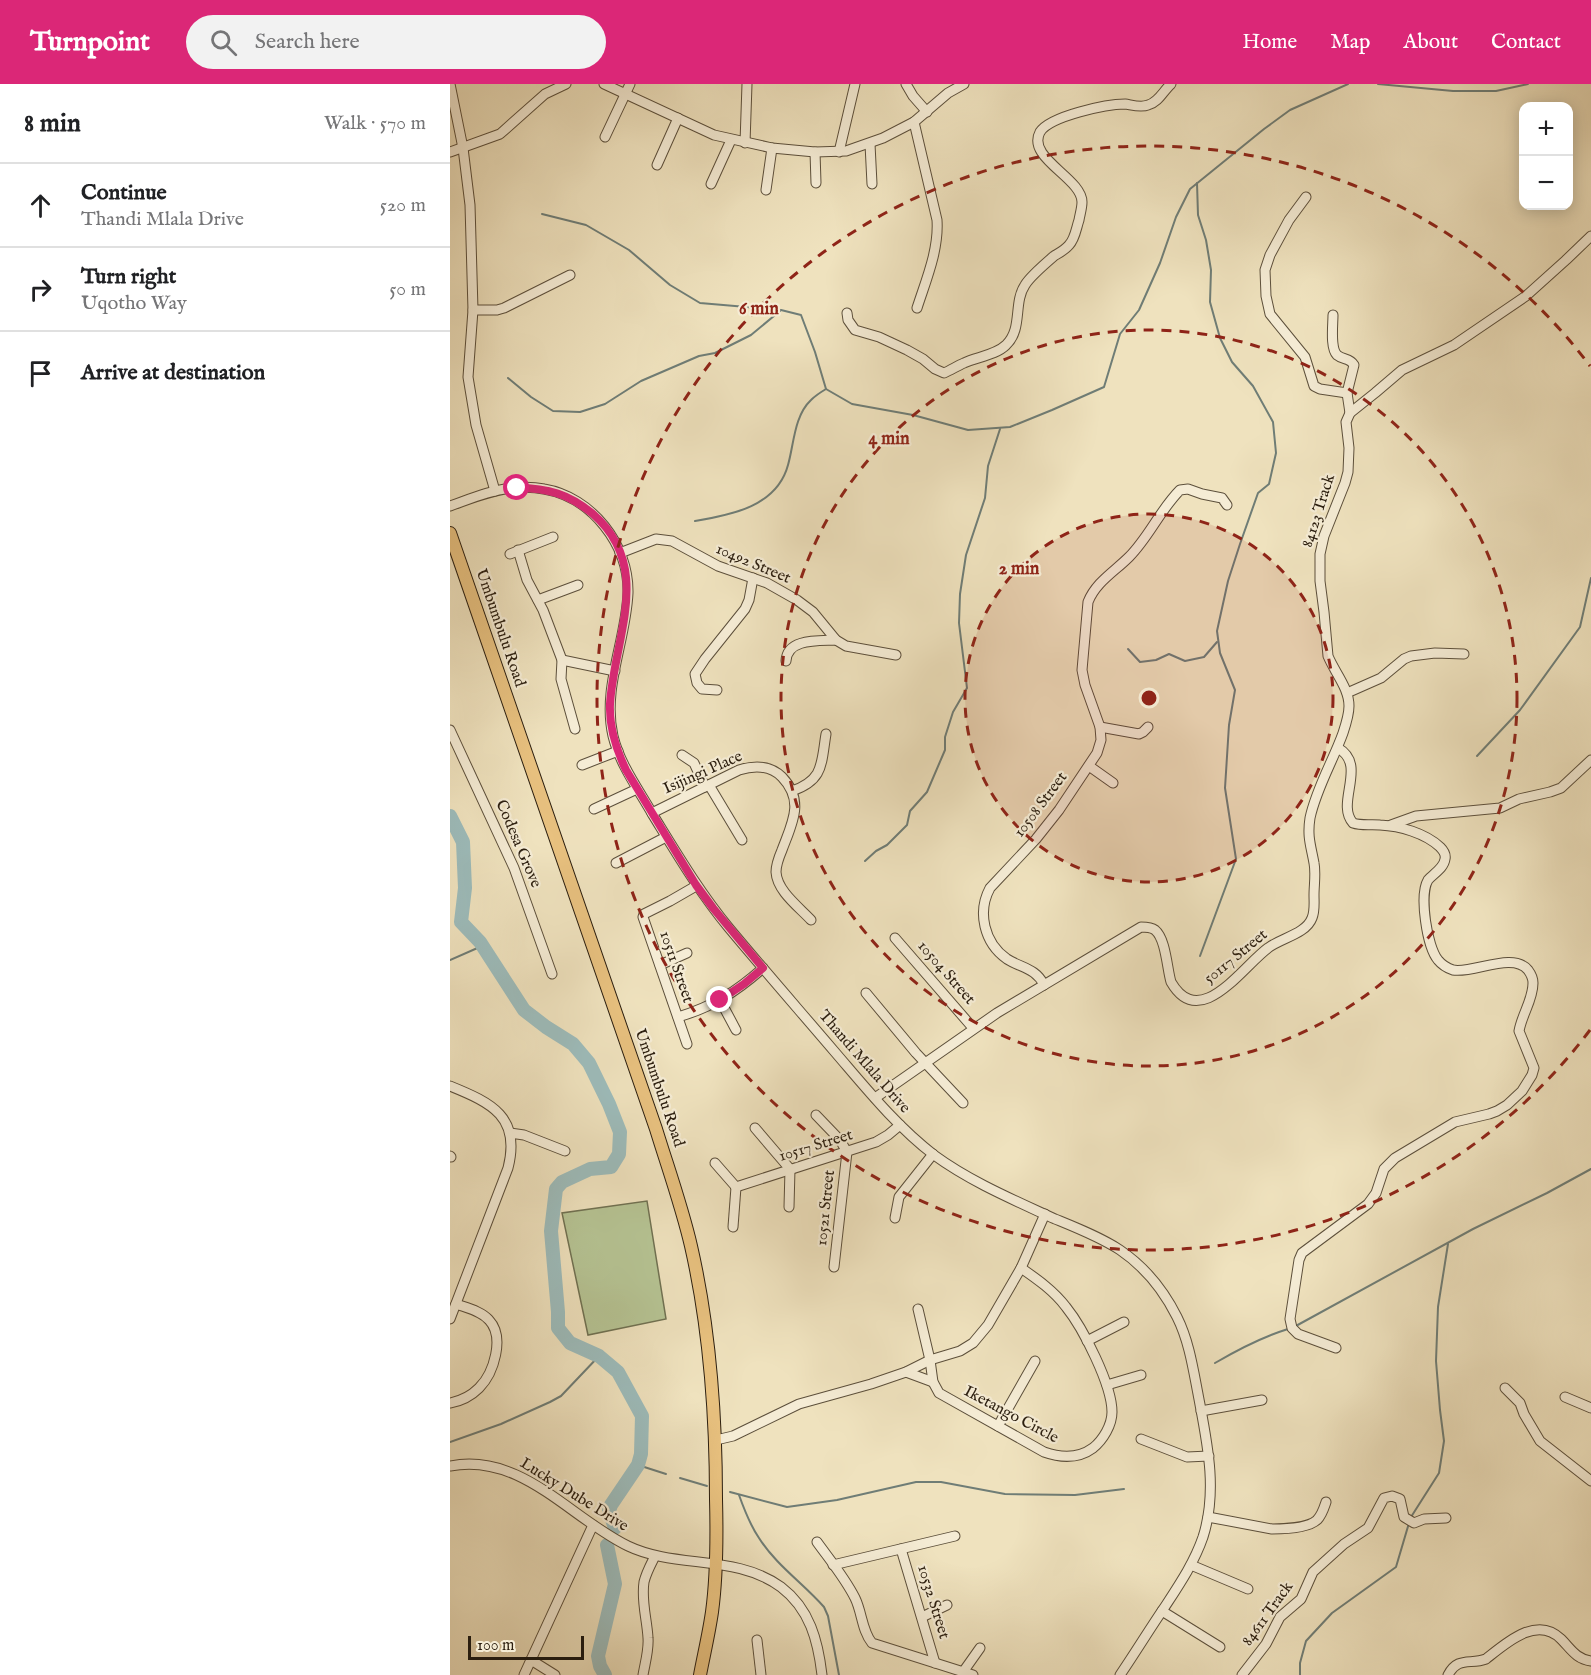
<!DOCTYPE html>
<meta charset="utf-8">
<style>
:root{--surface:#fff;--page:#f2f2f2;--text:#202124;--muted:#757577;--line:#e0e0e0;--accent:#db2777}
body{margin:0;font-family:"IM FELL English",serif;background:var(--page);color:var(--text)}
.controls{position:absolute;right:18px;top:18px;display:grid;overflow:hidden;border-radius:12px;box-shadow:0 3px 15px #0003}
.controls button{width:54px;height:54px;display:grid;place-items:center;padding:0;border:0;border-bottom:2px solid var(--line);background:var(--surface);color:var(--text);font:30px sans-serif}
.scale{position:absolute;left:18px;bottom:15px;width:116px;box-sizing:border-box;padding-left:6px;border:3px solid #2b1e0f;border-top:0;font-size:16px;line-height:21px;white-space:nowrap;color:#2b1e0f;-webkit-text-stroke:4px #f5ecd5;paint-order:stroke}
.stop{position:absolute;width:18px;height:18px;margin:-14px;border:4px solid #db2777;border-radius:50%;background:#fff}
.stop.end{background:#db2777;border-color:#fff;box-shadow:0 2px 6px #0008}
.list{margin:0;padding:0;list-style:none}
h2{display:flex;justify-content:space-between;align-items:center;height:78px;margin:0;padding:0 24px;font-size:26px}
h2 small{font-size:20px;font-weight:400;color:var(--muted)}
.list li{display:grid;grid-template-columns:39px 1fr auto;gap:18px;align-items:center;box-sizing:border-box;height:84px;padding:0 24px;border-top:2px solid var(--line)}
.list b{display:block;font-size:22px;white-space:nowrap}
.list p{margin:0;font-size:20px;white-space:nowrap;color:var(--muted)}
.list em{font-size:20px;font-style:normal;color:var(--muted)}
.icon{flex:none;width:33px;height:33px;fill:none;stroke:currentColor;stroke-width:2;stroke-linecap:round;stroke-linejoin:round}
.map{position:relative;flex:none;width:1141px;height:1591px;overflow:hidden}
header{display:flex;align-items:center;gap:36px;box-sizing:border-box;height:84px;padding:0 30px;background:var(--accent);color:#fff}
header strong{font-size:28px}
nav{display:flex;gap:33px;margin-inline-start:auto;font-size:21px}
.search{width:420px;height:54px;background:var(--page);display:flex;align-items:center;gap:15px;box-sizing:border-box;padding:0 21px;border-radius:33px;color:var(--muted);font-size:22px}
main{display:flex}
aside{flex:1;background:var(--surface)}
.map>svg:first-child{display:block}
.green{fill:#b6c494;stroke:#707152;stroke-width:1.5}
.lines{fill:none;stroke-linecap:round;stroke-linejoin:round}
.stream{stroke:#6f7d76;stroke-width:2}
.river{stroke:#9dbcbb;stroke-width:14}
.minor-casing{stroke:#5c4f3b;stroke-width:11}
.major-casing{stroke:#2b1e0f;stroke-width:14}
.minor{stroke:#f5ecd5;stroke-width:9}
.major{stroke:#e8c17f;stroke-width:12}
.route{stroke:#db2777;stroke-width:8}
.ring{fill:none;stroke:#8f2418;stroke-width:3;stroke-dasharray:10 8}
.labels{text-anchor:middle;dominant-baseline:central;stroke-width:4.5;stroke-linejoin:round;paint-order:stroke}
.street-label{font-size:16px;fill:#2b1e0f;stroke:#f5ecd5}
.centre{fill:#8f2418;stroke:#f5ecd5;stroke-width:3}
.ring-label{font-size:18px;text-anchor:middle;font-weight:bold;fill:#8f2418;stroke:#f5ecd5;stroke-width:4.5;stroke-linejoin:round;paint-order:stroke}
</style>
<header>
<strong>Turnpoint</strong>
<div class="search"><svg class="icon" aria-label="search" viewBox="0 0 24 24"><circle cx="10" cy="10" r="6"/><path d="M15 15l6 6"/></svg>Search here</div>
<nav><a>Home</a><a>Map</a><a>About</a><a>Contact</a></nav>
</header>
<main>
<aside>
<h2>8 min<small>Walk · 570 m</small></h2>
<ul class="list">
<li><svg class="icon" aria-label="ahead" viewBox="0 0 24 24"><path d="M12 20V5M6 11l6-6 6 6"/></svg><div><b>Continue</b><p>Thandi Mlala Drive</p></div><em>520 m</em></li>
<li><svg class="icon" aria-label="right" viewBox="0 0 24 24"><path d="M7 20v-9h11M14 6l5 5-5 5"/></svg><div><b>Turn right</b><p>Uqotho Way</p></div><em>50 m</em></li>
<li><svg class="icon" aria-label="arrive" viewBox="0 0 24 24"><path d="M6 21V4h12l-3 4 3 4H6"/></svg><div><b>Arrive at destination</b></div></li>
</ul>
</aside>
<div class="map">
<svg width="1141" height="1591" viewBox="0 0 1141 1591">
<rect width="100%" height="100%" fill="#efe2be"/>
<filter id="stains"><feTurbulence type="fractalNoise" baseFrequency=".00333" numOctaves="4"/><feColorMatrix values="0 0 0 0 .2 0 0 0 0 .09 0 0 0 0 .02 0 0 0 .5 -.17"/></filter>
<radialGradient id="worn" r=".72"><stop offset=".6" stop-color="#630" stop-opacity="0"/><stop offset="1" stop-color="#630" stop-opacity=".3"/></radialGradient>
<!-- green -->
<path class="green" d="M197 1117 216 1235 138 1251 112 1129Z"/>
<g class="lines">
<!-- stream -->
<g class="stream">
<path d="M928 0 1003 7H1046L1078 0"/>
<path d="M747 99 748 131 756 156 761 186 760 218 770 254 782 278 803 302 823 338 826 369 819 400 808 409 790 460 778 497 767 547 770 569 785 606 779 641 775 704 786 775 750 872"/>
<path d="M92 130 136 141 179 166 220 201 250 219 331 226 351 231 365 268 376 305 402 320 463 331 518 346 560 343 602 326 654 303 670 250 689 226 710 179 726 133 740 105 814 45 840 26 898 0"/>
<path d="M58 294 81 313 103 327 130 328 155 320 191 297 249 272 265 269 301 251 330 227"/>
<path d="M245 437C282 431 327 422 338 381 344 360 344 332 361 316 365 312 371 308 376 305"/>
<path d="M678 565 690 578 706 576 719 570 735 577 754 573 767 558"/>
<path d="M1027 672 1070 626 1130 543 1141 494"/>
<path d="M415 777 426 767 437 761 457 741 460 727 477 708 495 666V653L503 628 517 604 509 539 510 510 516 471 535 414 538 382 550 345"/>
<path d="M0 876 32 862"/>
<path d="M844 1243 1023 1145 1097 1109 1141 1085"/>
<path d="M765 1279C789 1265 812 1253 838 1245"/>
<path d="M0 1358 51 1340 100 1318 111 1312 149 1272"/>
<path d="M188 1381 216 1390"/>
<path d="M230 1394 257 1402"/>
<path d="M280 1408 337 1423 387 1416 466 1398H491L555 1410 625 1411 674 1405"/>
<path d="M289 1411C294 1425 300 1441 309 1454 326 1481 354 1500 374 1523L378 1532 389 1591"/>
<path d="M961 1433 989 1389 994 1357 990 1326 986 1277 988 1223 998 1160"/>
<path d="M850 1591V1579L856 1557 882 1529 946 1483 959 1439"/>
</g>
<!-- river -->
<g class="river">
<path d="M0 732 13 758 15 804 11 838 30 858 74 926 96 943 123 960 139 979 159 1020 170 1048 169 1070 161 1083 140 1085 112 1098 106 1105 101 1147 108 1228V1244L120 1259 149 1272 168 1288 192 1332 191 1370 188 1381 161 1421 159 1427 165 1444"/>
<path d="M155 1591 150 1582 148 1572 165 1500 157 1461"/>
</g>
<defs>
<g id="minor">
<path d="M0 0 13 64 20 121 23 226 18 293 26 341 45 407"/>
<path d="M154 0 264 51 322 64 365 68 396 67 433 54 464 38 498 9 514 0"/>
<path d="M456 0 463 12 477 28"/>
<path d="M464 38 487 136C489 166 476 196 467 224"/>
<path d="M155 53 180 0"/>
<path d="M295 59 297 0"/>
<path d="M420 60 422 100"/>
<path d="M0 68 50 50 95 10 116 0"/>
<path d="M365 68 366 99"/>
<path d="M389 68 405 0"/>
<path d="M207 81 228 34"/>
<path d="M261 100 281 56"/>
<path d="M316 106 322 64"/>
<path d="M856 113 839 136 820 171 815 186 816 212 820 230 855 273 864 302 870 305 897 309"/>
<path d="M23 226H47L54 224 120 191"/>
<path d="M397 229 398 236 405 246 429 253 457 266 473 275 485 285 494 289C501 286 507 282 514 279 527 273 546 271 556 261 573 245 563 219 575 201 579 194 597 178 604 172 609 169 615 166 619 161 625 155 626 145 629 136 630 130 632 124 632 118 632 94 576 74 590 48 600 32 657 20 675 20 682 21 691 24 698 21 709 18 713 7 721 0"/>
<path d="M883 231C883 241 880 264 887 271 893 276 900 274 904 281L897 309 900 329"/>
<path d="M0 422C20 415 41 406 62 404 72 403 84 403 94 405 142 413 179 461 178 509 176 557 152 604 163 652 170 681 189 706 203 731 227 770 250 809 279 844 314 886 349 926 384 967 415 1003 446 1042 484 1071 521 1098 564 1116 605 1135 627 1144 650 1153 670 1166 695 1183 714 1207 727 1233 739 1257 743 1284 748 1310 757 1358 768 1406 753 1453 744 1479 729 1501 714 1524 699 1546 685 1569 670 1591"/>
<path d="M68 466 77 496 93 526 112 576 111 595 125 645"/>
<path d="M170 469 206 455 222 457 268 482 317 499 347 516 363 528 386 556 396 562 446 571"/>
<path d="M60 470 103 453"/>
<path d="M88 516 128 501"/>
<path d="M112 576 165 587"/>
<path d="M336 577C337 554 369 557 386 556"/>
<path d="M267 606 252 605 247 599 245 590 255 575 295 525 299 516 303 494"/>
<path d="M897 609 931 594 954 575 961 572 985 569 1014 570"/>
<path d="M650 643 689 650 693 648 698 643"/>
<path d="M0 646 64 784 102 890"/>
<path d="M232 671 244 679 255 703"/>
<path d="M132 681 168 667"/>
<path d="M639 682 663 699"/>
<path d="M259 701 292 756"/>
<path d="M342 707C374 696 371 680 376 650"/>
<path d="M144 725 187 705"/>
<path d="M202 729 289 686C305 681 320 681 332 693 355 717 342 739 332 766 329 773 326 780 326 788 327 807 349 823 361 836"/>
<path d="M941 741 966 732 1050 724 1069 715 1100 708 1111 704 1141 676"/>
<path d="M166 779 216 753"/>
<path d="M445 854 523 944"/>
<path d="M210 881 237 869"/>
<path d="M594 901C586 884 571 884 557 875 534 859 527 828 540 804L586 755 609 726 647 669 651 656 650 643 635 601 632 586 638 518C646 498 664 488 679 473 699 453 710 426 730 406L738 405 752 410 772 414 777 421"/>
<path d="M416 909 466 969 513 1019"/>
<path d="M270 916 286 946"/>
<path d="M228 933C262 923 286 908 313 884"/>
<path d="M237 960 193 833 194 830 220 817 246 802"/>
<path d="M0 1002C42 1019 71 1033 58 1084L0 1235"/>
<path d="M425 1014 547 929 691 843C696 843 701 843 705 846 716 855 717 885 721 898 750 948 792 883 818 864 831 854 856 850 862 834 865 827 864 819 864 811 864 801 866 789 864 779 861 762 857 753 860 734 866 705 883 677 893 649 896 640 899 631 899 622 899 604 885 589 878 572L874 528 870 497V470L874 452 895 399 898 388 899 364 896 338 900 329 925 309 952 286 1004 261 1076 212 1116 176 1141 152"/>
<path d="M366 1031 390 1056 397 1068 384 1183"/>
<path d="M305 1044 340 1085 339 1123"/>
<path d="M60 1049 74 1051 115 1067"/>
<path d="M0 1072 1 1073"/>
<path d="M265 1079 286 1103"/>
<path d="M286 1103 426 1058 438 1051 450 1041"/>
<path d="M445 1134 449 1113 483 1070"/>
<path d="M283 1143 286 1103"/>
<path d="M468 1225 480 1276 483 1298 489 1309 594 1368C611 1374 628 1375 643 1364 653 1356 662 1341 662 1328 662 1301 633 1244 616 1223 604 1207 587 1195 571 1184"/>
<path d="M637 1257 674 1238"/>
<path d="M886 1264 848 1250 842 1244 840 1235 849 1176 852 1169 918 1120 926 1109 934 1085 945 1074 1005 1038 1039 1030 1047 1027 1057 1021 1072 1007 1082 991 1084 984 1069 947C1072 930 1083 916 1083 899 1083 894 1081 890 1078 886 1063 867 1023 890 1003 886 997 884 992 881 988 876 977 863 969 811 978 796 983 790 994 784 995 775 996 771 993 766 990 763 975 749 950 742 930 741 921 740 912 742 903 739 885 719 918 681 888 664"/>
<path d="M456 1288 483 1298"/>
<path d="M657 1301 691 1291"/>
<path d="M1055 1304 1070 1319 1074 1330 1090 1357 1141 1397"/>
<path d="M1115 1313 1141 1324"/>
<path d="M0 1319C11 1317 21 1312 29 1304 44 1289 55 1253 39 1236 31 1227 17 1224 6 1220"/>
<path d="M751 1327 812 1316"/>
<path d="M548 1342 585 1277"/>
<path d="M691 1355 737 1373 759 1372"/>
<path d="M266 1356 283 1352 349 1320 421 1300 456 1288 480 1276 510 1267 523 1259 538 1241 571 1184 595 1130"/>
<path d="M0 1382C71 1368 120 1434 178 1462 226 1485 286 1470 331 1503 360 1525 368 1557 372 1591"/>
<path d="M758 1433 822 1445C833 1445 858 1444 867 1436 872 1431 874 1424 876 1418"/>
<path d="M367 1458C380 1476 395 1494 405 1514 412 1528 412 1547 422 1559L523 1591"/>
<path d="M451 1465 485 1579"/>
<path d="M383 1481 505 1452"/>
<path d="M741 1481 798 1505"/>
<path d="M712 1527 770 1563"/>
<path d="M472 1533 497 1521"/>
<path d="M307 1556 311 1591"/>
<path d="M81 1576 105 1591"/>
<path d="M513 1588 530 1564"/>
<path d="M74 1591 143 1441"/>
<path d="M193 1591C195 1579 199 1566 198 1554 197 1535 191 1517 194 1498 196 1489 201 1480 205 1472"/>
<path d="M792 1591 816 1560 830 1533 851 1515 863 1488 894 1460 918 1444 934 1414 942 1412 950 1415 954 1433 964 1439 974 1435 996 1434"/>
<path d="M998 1591C1008 1572 1020 1581 1036 1575 1056 1559 1087 1531 1111 1555 1121 1565 1126 1575 1141 1577"/>
</g>
<path id="major" d="M0 449 206 1045C218 1084 232 1123 241 1162 260 1245 266 1330 266 1415 267 1453 267 1491 262 1528 259 1549 254 1570 250 1591"/>
</defs>
<!-- minor casing -->
<use href="#minor" class="minor-casing"/>
<!-- major casing -->
<use href="#major" class="major-casing"/>
<!-- minor -->
<use href="#minor" class="minor"/>
<!-- major -->
<use href="#major" class="major"/>
</g>
<g class="lines">
<!-- route -->
<path class="route" d="M67 404C98 404 119 410 143 430 204 483 164 554 160 620 159 643 166 665 176 686L246 801 263 824 313 884 294 900 270 916"/>
</g>
<!-- distance rings -->
<circle cx="699" cy="614" r="184" fill="#8f2418" fill-opacity=".12"/>
<g class="ring">
<circle cx="699" cy="614" r="184"/>
<circle cx="699" cy="614" r="368"/>
<path d="M1140 946A552 552 0 1 1 1140 282"/>
</g>
<g class="labels">
<!-- street labels -->
<g class="street-label">
<text transform="translate(869 427) rotate(-72)">84123 Track</text>
<text transform="translate(303 480) rotate(23)">10492 Street</text>
<text transform="translate(50 544) rotate(71)">Umbumbulu Road</text>
<text transform="translate(253 689) rotate(-24)">Isijingi Place</text>
<text transform="translate(591 721) rotate(-53)">10508 Street</text>
<text transform="translate(68 760) rotate(67)">Codesa Grove</text>
<text transform="translate(786 873) rotate(-39)">50117 Street</text>
<text transform="translate(226 883) rotate(71)">10511 Street</text>
<text transform="translate(496 889) rotate(49)">10504 Street</text>
<text transform="translate(414 978) rotate(49)">Thandi Mlala Drive</text>
<text transform="translate(209 1004) rotate(71)">Umbumbulu Road</text>
<text transform="translate(366 1062) rotate(-17)">10517 Street</text>
<text transform="translate(376 1124) rotate(-84)">10521 Street</text>
<text transform="translate(561 1331) rotate(28)">Iketango Circle</text>
<text transform="translate(124 1411) rotate(32)">Lucky Dube Drive</text>
<text transform="translate(483 1518) rotate(73)">10532 Street</text>
<text transform="translate(818 1530) rotate(-54)">84611 Track</text>
</g>
</g>
<circle cx="699" cy="614" r="9" class="centre"/>
<g class="ring-label">
<text x="309" y="230">6 min</text>
<text x="439" y="360">4 min</text>
<text x="569" y="490">2 min</text>
</g>
<rect width="100%" height="100%" filter="url(#stains)"/>
<rect width="100%" height="100%" fill="url(#worn)"/>
</svg>
<div class="controls">
<button>+</button>
<button>−</button>
</div>
<div class="scale">100 m</div>
<div class="stop" style="left:67px;top:404px"></div>
<div class="stop end" style="left:270px;top:916px"></div>
</div>
</main>
